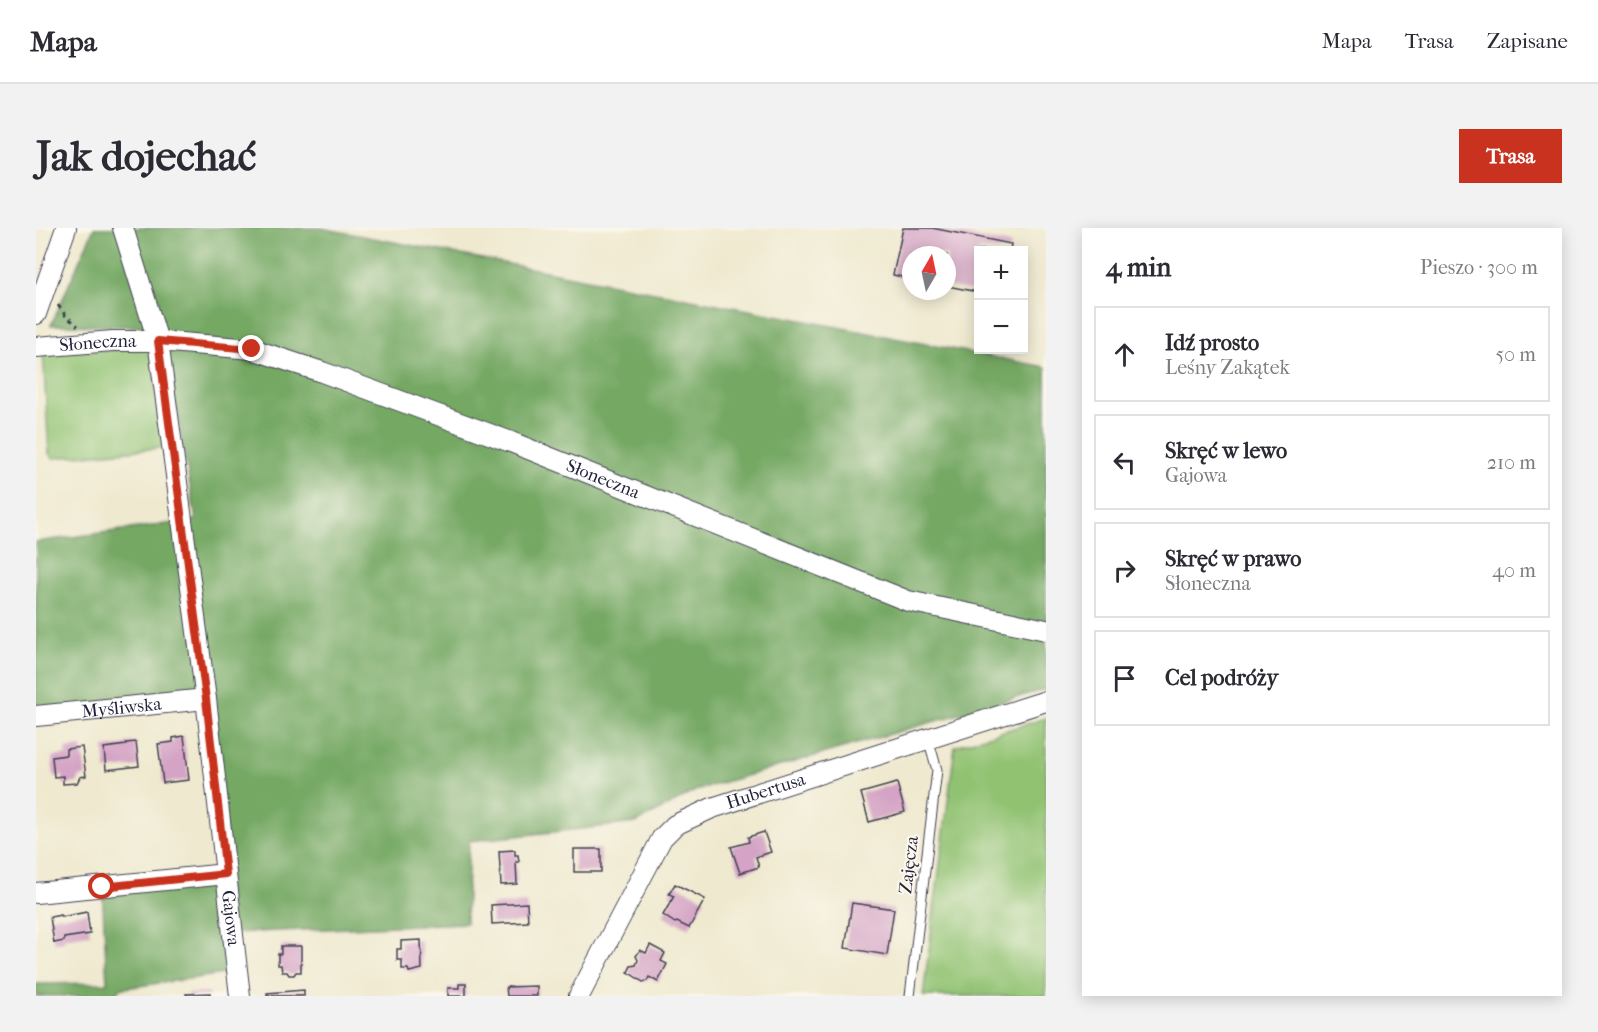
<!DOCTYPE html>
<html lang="pl">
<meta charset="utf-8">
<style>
:root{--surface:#fff;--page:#f2f2f3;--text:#2b2b33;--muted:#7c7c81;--line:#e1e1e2;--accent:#c8321e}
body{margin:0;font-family:"IM FELL French Canon",serif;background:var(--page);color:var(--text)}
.controls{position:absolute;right:18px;top:18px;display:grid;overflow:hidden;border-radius:0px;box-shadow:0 3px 15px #0003}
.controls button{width:54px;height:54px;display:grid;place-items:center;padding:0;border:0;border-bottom:2px solid var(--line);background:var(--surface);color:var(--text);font:30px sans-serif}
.compass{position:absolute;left:866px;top:18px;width:54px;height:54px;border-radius:50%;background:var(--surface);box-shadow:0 3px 15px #0003;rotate:9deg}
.stop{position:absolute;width:18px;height:18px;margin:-14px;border:4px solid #c8321e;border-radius:50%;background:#fff}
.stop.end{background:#c8321e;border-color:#fff;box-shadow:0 2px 6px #0008}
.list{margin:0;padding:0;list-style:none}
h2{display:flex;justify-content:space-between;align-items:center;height:78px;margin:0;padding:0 24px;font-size:26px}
h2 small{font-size:20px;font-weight:400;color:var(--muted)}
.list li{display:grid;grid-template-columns:39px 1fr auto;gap:18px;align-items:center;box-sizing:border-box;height:96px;margin:0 12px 12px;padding:0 12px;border:2px solid var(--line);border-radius:0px}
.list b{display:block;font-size:22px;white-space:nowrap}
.list p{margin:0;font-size:20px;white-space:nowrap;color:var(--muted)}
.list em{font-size:20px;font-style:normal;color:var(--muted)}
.icon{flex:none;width:33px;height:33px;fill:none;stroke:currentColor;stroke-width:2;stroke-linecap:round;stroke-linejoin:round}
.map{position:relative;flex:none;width:1010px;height:768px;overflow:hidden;border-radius:0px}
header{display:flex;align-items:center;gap:36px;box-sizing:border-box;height:84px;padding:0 30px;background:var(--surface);border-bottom:2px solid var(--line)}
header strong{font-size:28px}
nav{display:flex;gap:33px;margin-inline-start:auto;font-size:21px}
.intro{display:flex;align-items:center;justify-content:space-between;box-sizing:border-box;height:144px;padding:0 36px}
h1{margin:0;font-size:42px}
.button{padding:15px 27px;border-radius:0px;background:var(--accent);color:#fff;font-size:21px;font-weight:700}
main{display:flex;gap:36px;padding:0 36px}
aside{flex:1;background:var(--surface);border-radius:0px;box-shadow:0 3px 15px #0003}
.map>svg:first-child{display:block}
.green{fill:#91c272;stroke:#5a7256;stroke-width:1.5}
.forest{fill:#74a864;stroke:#4b6550;stroke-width:1.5}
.building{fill:#d4a3c5}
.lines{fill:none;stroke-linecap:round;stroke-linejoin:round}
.lane-casing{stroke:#414051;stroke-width:11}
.street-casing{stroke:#414051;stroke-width:22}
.path{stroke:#414051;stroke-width:3;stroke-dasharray:4.5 4.5;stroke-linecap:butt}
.lane{stroke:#fff;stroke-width:9}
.street{stroke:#fff;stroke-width:20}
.route{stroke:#c8321e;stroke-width:8}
.labels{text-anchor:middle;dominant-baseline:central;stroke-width:4.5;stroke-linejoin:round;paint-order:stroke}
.street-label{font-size:18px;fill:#22223b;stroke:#fbf7ec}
</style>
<header>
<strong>Mapa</strong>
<nav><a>Mapa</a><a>Trasa</a><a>Zapisane</a></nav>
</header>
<div class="intro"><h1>Jak dojechać</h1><a class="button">Trasa</a></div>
<main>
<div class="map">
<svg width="1010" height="768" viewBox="0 0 1010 768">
<rect width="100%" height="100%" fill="#fbf7ec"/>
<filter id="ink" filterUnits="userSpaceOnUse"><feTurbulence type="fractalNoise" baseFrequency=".0167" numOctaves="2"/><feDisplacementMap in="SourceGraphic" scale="12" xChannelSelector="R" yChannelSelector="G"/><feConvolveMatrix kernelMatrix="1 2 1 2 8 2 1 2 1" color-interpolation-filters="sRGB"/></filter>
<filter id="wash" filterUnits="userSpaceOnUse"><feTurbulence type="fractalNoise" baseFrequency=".008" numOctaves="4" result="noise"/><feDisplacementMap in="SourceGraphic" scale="24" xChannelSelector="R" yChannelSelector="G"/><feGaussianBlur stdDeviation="1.35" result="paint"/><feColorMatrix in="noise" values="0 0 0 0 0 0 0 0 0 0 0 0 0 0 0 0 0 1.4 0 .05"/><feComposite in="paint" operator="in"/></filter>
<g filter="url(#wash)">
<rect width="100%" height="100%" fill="#efe9cf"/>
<!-- green -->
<g class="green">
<path d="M111 120 116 125 127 214 124 220 17 230 13 226 7 125Z"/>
<path d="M1010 490V768H887L919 518Z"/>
</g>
<!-- forest -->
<path class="forest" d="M58 0H285L1010 139V461L661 562 600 595 433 613 430 695 197 705 201 744 82 761 81 768H0V756L71 755 66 659 190 646 176 467 0 483V314L160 292 126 99 15 97Z"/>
<g id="blocks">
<!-- building -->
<g class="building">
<path d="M867 0H896L975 16 974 22H942V64L911 58V27H875V51L857 47Z"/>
<path d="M148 508 153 552 127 555 122 516 137 514V510Z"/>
<path d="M100 514 103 538 70 542 68 520 90 517V515Z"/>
<path d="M46 519 50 548 44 549 41 555 27 556V548L18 549 16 529 30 527V521Z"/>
<path d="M861 555 869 584 833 594 825 565Z"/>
<path d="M728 604 735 624 720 629 723 639 704 645 695 619 713 614 712 609Z"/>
<rect x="538" y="621" width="27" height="23"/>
<path d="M479 622V627H482L483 634H480L481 656 465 657 463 623Z"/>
<path d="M639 656 669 671 653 700 641 694 639 695 627 687 638 668 633 666Z"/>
<path d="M491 675 492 694 456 696 455 677Z"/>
<path d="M816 675 858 681 851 727 809 720Z"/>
<path d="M51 684 54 706 28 710V713L18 715 14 689 25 687V689Z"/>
<path d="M385 712 386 741 373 744 372 741H366V732H361V721H365V713Z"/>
<path d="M614 717 629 725 625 733 631 736 622 754 613 749 611 753 607 754 592 744 595 738 600 737 602 732 600 728 604 722 610 725Z"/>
<path d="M245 718H265V744H260L258 747H253L251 744H246L245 737H242V726H245Z"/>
<path d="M423 756H430V768H412V760H423Z"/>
<path d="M501 758V768H471L470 759Z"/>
<path d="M268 762V768H231V765Z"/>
<path d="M174 765V768H151L150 766Z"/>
</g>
</g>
</g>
<g filter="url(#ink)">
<use href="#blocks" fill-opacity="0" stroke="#414051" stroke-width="1.5"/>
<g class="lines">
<defs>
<path id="lane" d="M874 768 901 542 892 510"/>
<g id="street">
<path id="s1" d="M87 0 122 113 170 471 204 768"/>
<path d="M0 86 30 0"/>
<path id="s2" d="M0 119 77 113H122L216 121 286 144 475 214 872 373 1010 402"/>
<path id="s3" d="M0 488 170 471"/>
<path d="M0 665 190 646"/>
<path id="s4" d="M543 768 626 610 639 597 676 580 1010 473"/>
</g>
</defs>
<!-- lane casing -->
<use href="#lane" class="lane-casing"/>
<!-- street casing -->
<use href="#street" class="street-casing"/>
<!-- path -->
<path class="path" d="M22 77 29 87 42 98"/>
<!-- lane -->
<use href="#lane" class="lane"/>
<!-- street -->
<use href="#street" class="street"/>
</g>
</g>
<g class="lines" filter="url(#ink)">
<!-- route -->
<path class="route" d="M66 659 190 646 170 471 122 113 216 121"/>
</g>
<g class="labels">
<!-- street labels -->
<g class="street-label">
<text stroke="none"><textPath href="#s2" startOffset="62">Słoneczna</textPath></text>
<text stroke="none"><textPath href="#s2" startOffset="591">Słoneczna</textPath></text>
<text stroke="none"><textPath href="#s3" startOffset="86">Myśliwska</textPath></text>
<text stroke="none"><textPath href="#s4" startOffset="294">Hubertusa</textPath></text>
<text transform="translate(873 637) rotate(-83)">Zajęcza</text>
<text stroke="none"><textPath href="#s1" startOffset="700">Gajowa</textPath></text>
</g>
</g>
</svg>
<div class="controls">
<button>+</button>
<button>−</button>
</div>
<svg class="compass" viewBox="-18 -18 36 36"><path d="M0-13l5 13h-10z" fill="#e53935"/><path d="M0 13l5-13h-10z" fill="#7c7c81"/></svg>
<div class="stop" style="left:66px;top:659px"></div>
<div class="stop end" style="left:216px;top:121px"></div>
</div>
<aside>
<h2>4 min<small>Pieszo · 300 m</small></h2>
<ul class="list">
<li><svg class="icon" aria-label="ahead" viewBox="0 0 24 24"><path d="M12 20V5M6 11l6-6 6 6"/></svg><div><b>Idź prosto</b><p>Leśny Zakątek</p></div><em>50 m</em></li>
<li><svg class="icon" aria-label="left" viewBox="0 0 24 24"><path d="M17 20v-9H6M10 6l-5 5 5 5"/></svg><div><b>Skręć w lewo</b><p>Gajowa</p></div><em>210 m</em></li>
<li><svg class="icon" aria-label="right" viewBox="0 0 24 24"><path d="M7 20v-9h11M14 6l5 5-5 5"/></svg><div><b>Skręć w prawo</b><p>Słoneczna</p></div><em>40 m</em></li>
<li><svg class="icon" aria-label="arrive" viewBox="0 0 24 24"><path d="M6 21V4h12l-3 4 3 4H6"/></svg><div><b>Cel podróży</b></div></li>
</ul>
</aside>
</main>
